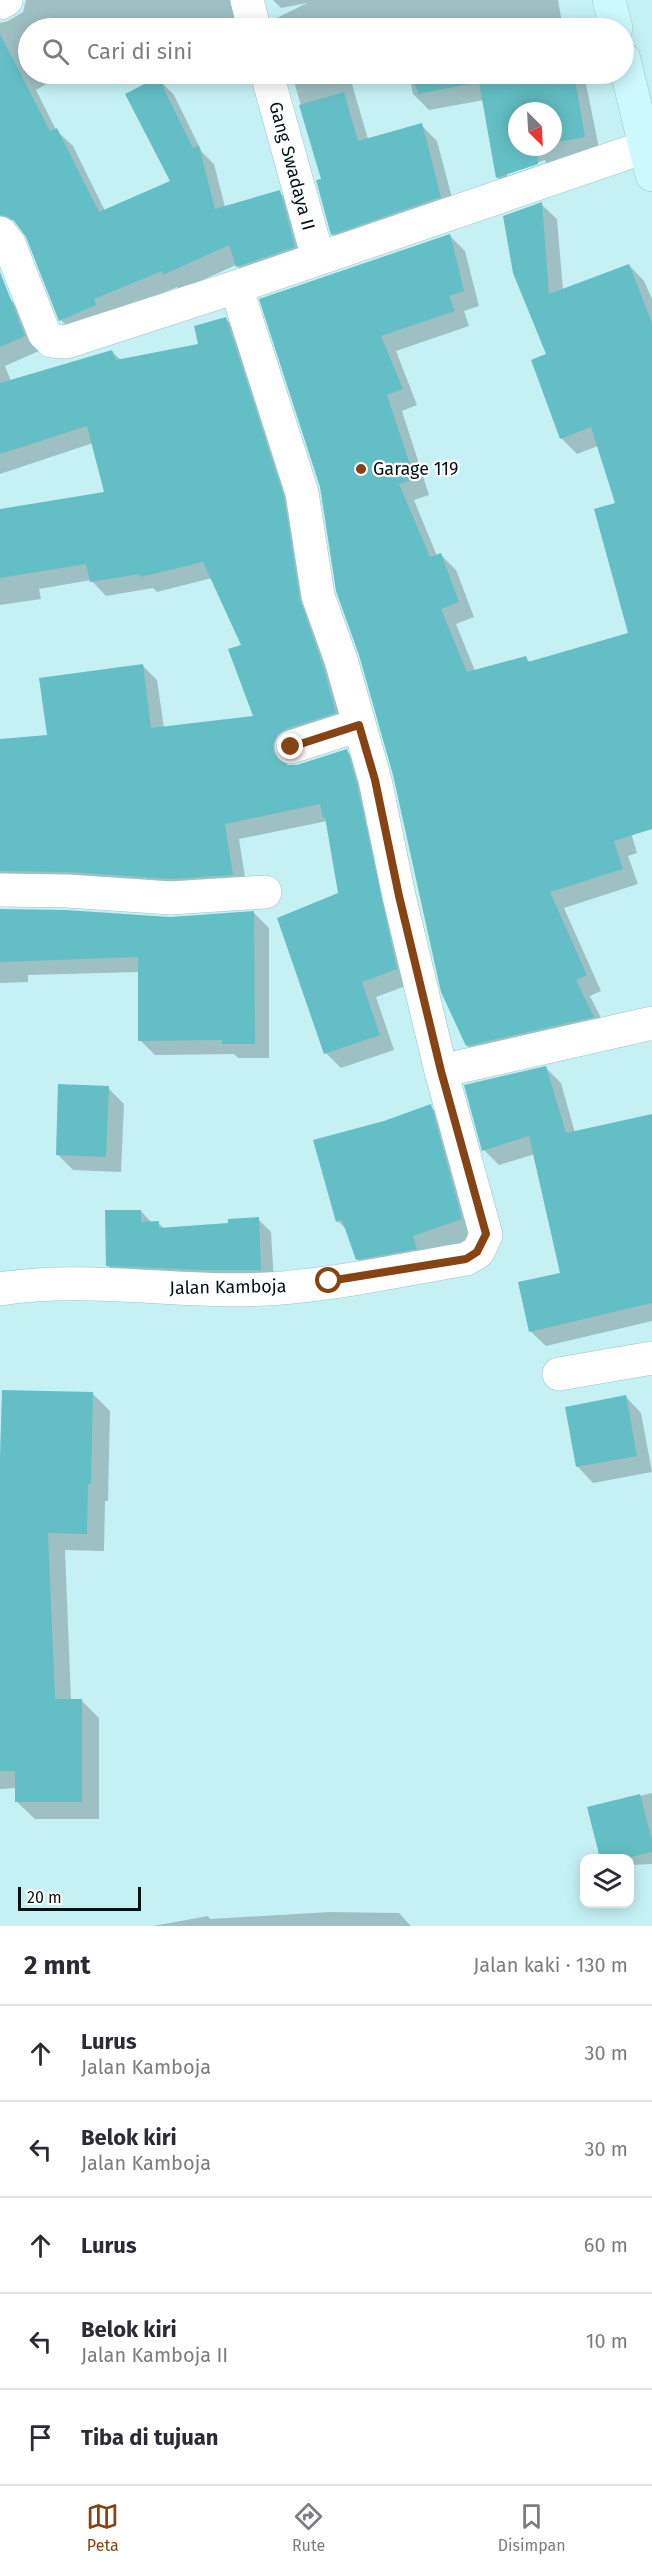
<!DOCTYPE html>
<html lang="id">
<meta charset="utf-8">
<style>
:root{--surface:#fff;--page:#f2f2f3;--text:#2b2b33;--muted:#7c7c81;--line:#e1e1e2;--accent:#864313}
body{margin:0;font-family:"Fira Sans",sans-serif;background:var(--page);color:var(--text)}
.controls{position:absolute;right:18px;bottom:18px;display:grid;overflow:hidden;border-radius:12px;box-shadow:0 3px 15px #0003}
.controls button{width:54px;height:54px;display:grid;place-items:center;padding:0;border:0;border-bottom:2px solid var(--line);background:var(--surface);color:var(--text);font:30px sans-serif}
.compass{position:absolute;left:508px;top:102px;width:54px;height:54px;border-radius:50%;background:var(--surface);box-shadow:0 3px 15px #0003;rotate:156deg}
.scale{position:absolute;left:18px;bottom:15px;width:123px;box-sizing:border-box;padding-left:6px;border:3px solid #031213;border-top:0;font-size:16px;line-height:21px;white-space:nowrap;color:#031213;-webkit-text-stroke:4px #fff;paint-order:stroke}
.stop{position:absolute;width:18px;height:18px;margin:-14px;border:4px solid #864313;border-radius:50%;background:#fff}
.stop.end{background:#864313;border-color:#fff;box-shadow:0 2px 6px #0008}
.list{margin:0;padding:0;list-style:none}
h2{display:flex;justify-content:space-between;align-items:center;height:78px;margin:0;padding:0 24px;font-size:26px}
h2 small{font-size:20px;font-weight:400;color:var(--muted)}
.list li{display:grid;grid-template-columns:39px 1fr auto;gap:18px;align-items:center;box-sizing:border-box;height:96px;padding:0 24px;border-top:2px solid var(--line)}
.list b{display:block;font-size:22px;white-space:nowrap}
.list p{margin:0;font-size:20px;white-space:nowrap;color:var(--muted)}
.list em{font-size:20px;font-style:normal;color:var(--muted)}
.icon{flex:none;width:33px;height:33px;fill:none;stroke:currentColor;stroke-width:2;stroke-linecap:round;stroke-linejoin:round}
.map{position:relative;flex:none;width:652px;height:1926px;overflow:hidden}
.search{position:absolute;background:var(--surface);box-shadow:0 3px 15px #0003;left:18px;right:18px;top:18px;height:66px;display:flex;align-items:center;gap:15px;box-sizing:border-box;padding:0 21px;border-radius:33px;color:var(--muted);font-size:22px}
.sheet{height:558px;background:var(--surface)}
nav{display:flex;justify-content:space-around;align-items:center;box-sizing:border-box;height:84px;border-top:2px solid var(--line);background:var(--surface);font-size:16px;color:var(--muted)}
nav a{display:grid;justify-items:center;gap:3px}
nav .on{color:var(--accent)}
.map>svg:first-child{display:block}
.shadow{fill:#0003;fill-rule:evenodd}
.building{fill:#63bfc5}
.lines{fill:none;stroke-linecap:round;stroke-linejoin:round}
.street-casing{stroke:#9ac3c6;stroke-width:34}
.secondary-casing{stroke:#9ac3c6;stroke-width:34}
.street{stroke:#fff;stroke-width:33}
.secondary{stroke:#cdf9fc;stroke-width:33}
.route{stroke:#864313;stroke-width:8}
.poi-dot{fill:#864313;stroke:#fff;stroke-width:2}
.labels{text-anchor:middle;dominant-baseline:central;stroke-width:4.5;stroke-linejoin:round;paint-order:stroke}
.street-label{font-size:18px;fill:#031213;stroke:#fff}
.poi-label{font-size:18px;fill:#031213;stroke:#fff;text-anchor:start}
</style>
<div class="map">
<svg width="652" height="1926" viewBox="0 0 652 1926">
<rect width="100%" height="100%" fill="#c6f1f4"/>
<!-- shadow -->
<g class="shadow">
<path d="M26 0H254L244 17 199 28H28V74H64L36 90 56 130 73 146 105 211 172 181 158 79 174 95 202 152 214 164 225 207 279 192 295 208 310 263 253 282 236 265 180 290 177 287 108 315 77 336 61 320 28 236 13 219 0 228V23L8 21 23 12Z"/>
<path d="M273 0H558L562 23 568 28H273V20L307 3 281 8Z"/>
<path d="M292 74H349L368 139 421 125 437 141 456 213 348 250 332 234 322 180Z"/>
<path d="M409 74H584L600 153 513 193 497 177 484 100 429 110 413 94ZM517 111H553V147H517ZM545 160 546 163 507 176V173Z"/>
<path d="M541 204 557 219 563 290 629 265 644 281 652 299V813L627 819 637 853 628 856 638 884 564 908 601 991 590 996 608 1032 482 1061 467 1045 321 487 261 300 449 235 465 251 479 306 464 311 469 326 396 351 417 405 402 411 429 495 414 500 437 556 440 554 456 570 474 617 456 624 475 671 526 658 530 662 630 634 616 504 598 446 577 454 561 438 548 355Z"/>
<path d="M9 298 24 313 39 351 5 366 11 381 112 352 121 360 200 345 225 318 240 333 350 727 287 758V767L297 766 346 750 361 765 411 984 376 997 394 1050 341 1068 326 1053 278 919 340 894 327 821 239 839 247 890 0 894V741L49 737 142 665 157 680 164 728 255 718 243 645 212 578 157 592 153 588 106 596 91 580 39 589 41 599 0 605V511L106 493 93 443 0 474V302Z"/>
<path d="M0 910 170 918 254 913 269 928V1058H238L234 1054 155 1055 140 1040V972L28 975V982L0 983Z"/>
<path d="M546 1068 561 1083 575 1133 652 1115V1321L546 1346 531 1332 561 1274 535 1154 499 1165 484 1150Z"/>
<path d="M108 1088 124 1104 121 1172 73 1170 57 1154Z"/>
<path d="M430 1106 449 1125 481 1238 376 1278 357 1259 347 1230 338 1221 384 1122Z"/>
<path d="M141 1211 152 1223H158L165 1229 229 1225 258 1219 271 1232 274 1283 121 1278 107 1265Z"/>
<path d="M93 1394 110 1411 108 1501H105L104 1551 65 1550 71 1700H81L99 1718V1819H35L17 1802V1788L0 1789V1457Z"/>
<path d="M626 1397 641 1413 652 1472 593 1483 578 1467Z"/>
<path d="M652 1793V1864L630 1865V1858H608L600 1851 589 1808Z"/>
<path d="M330 1912 399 1913 411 1926H153L208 1916 210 1919Z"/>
</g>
<!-- building -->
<g class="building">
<path d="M0 34 50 131 57 128 99 212 170 181 125 94 158 77 193 148 199 146 215 209 280 190 295 247 236 267 229 245 163 275 162 271 94 299 96 305 59 321 26 237 14 221 7 216 0 215Z"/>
<path d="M413 74H574L585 137 553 143V111H517V147H537L538 164 496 178 479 82 418 94Z"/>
<path d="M344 92 358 141 422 123 441 197 331 235 316 180 321 179 299 105Z"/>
<path d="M542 202 549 294 629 264 652 323V829L614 841 623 869 550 892 587 975 576 980 594 1017 466 1046 441 992 393 775 359 655 336 591 320 487 259 299 450 234 464 291 449 296 455 311 381 336 403 389 387 395 415 479 399 484 430 557 441 553 459 602 441 609 467 672 526 656 528 662 628 633 594 509 615 503 591 427 560 439 531 360 546 354 513 273 503 216Z"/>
<path d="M0 272 25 336 0 347Z"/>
<path d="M226 317 284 497 300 599 323 666 336 713 285 729 277 735 273 743V752L278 760 288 765H297L347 749 357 784 397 969 362 982 380 1035 324 1054 277 918 338 893 325 817 323 818 320 804 225 824 233 875 171 879 67 872 0 871V739L47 735 39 678 143 664 151 728 253 716 228 649 241 645 203 562 140 577V574L90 582 86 564 0 578V509L104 492 87 426 0 454V383L112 350 116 360 198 344 194 326Z"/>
<path d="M0 909 66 910 170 917 254 911 255 1044H222V1040L138 1041V957L0 962Z"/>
<path d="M546 1066 566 1133 652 1114V1303L529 1332 518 1282 560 1273 529 1136 482 1151 464 1085Z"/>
<path d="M58 1084 109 1086 106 1157 56 1155Z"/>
<path d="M431 1104 462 1219 413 1236 417 1249 356 1260 342 1220 336 1222 313 1140 384 1121Z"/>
<path d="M105 1210H141V1222L159 1221V1228L228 1223V1219L259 1217 261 1270H202L106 1266Z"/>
<path d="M2 1390 93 1392 91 1484H88L87 1534 48 1533 55 1699H82V1802H15V1771H0V1456Z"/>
<path d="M626 1395 637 1456 576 1467 565 1407Z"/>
<path d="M640 1794 652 1841V1852L626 1858H600L587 1807Z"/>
</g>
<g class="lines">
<defs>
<g id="street">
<path d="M247 0 254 28"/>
<path d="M0 3 6 0"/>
<path d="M267 74 318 258"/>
<path d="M0 233 9 244 44 333 52 341 66 342 236 287 645 147"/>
<path d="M291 747 359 725"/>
<path d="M0 890 67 891 171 898 265 892"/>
<path d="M441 1071 652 1023"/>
<path d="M0 1289C88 1275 179 1294 268 1289 334 1285 401 1270 466 1259L478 1252 486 1235 441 1071 399 896 375 780 341 660 318 596 302 493 236 287"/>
<path d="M559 1374 652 1358"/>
</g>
<g id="secondary">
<path d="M609 0 616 28"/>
<path d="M624 59 652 175"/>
</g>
</defs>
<!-- street casing -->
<use href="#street" class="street-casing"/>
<!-- secondary casing -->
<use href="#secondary" class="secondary-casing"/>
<!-- street -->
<use href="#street" class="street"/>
<!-- secondary -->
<use href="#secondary" class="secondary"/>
</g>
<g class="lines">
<!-- route -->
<path class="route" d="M291 747 359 725 375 780 399 896 441 1071 486 1234 477 1252 466 1259 329 1281"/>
</g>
<!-- markers -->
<circle class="poi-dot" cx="361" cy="469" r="6"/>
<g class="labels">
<!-- street labels -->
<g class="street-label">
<text transform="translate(292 166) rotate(75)">Gang Swadaya II</text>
<text transform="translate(228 1287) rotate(-1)">Jalan Kamboja</text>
</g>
<!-- poi labels -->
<g class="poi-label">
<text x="373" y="469">Garage 119</text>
</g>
</g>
</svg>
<div class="controls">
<button><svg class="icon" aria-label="layers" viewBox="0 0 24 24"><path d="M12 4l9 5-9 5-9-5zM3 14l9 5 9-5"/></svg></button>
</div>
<svg class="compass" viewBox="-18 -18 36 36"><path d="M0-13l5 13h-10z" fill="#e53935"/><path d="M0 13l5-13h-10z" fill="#7c7c81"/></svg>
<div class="scale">20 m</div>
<div class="stop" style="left:329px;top:1281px"></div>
<div class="stop end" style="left:291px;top:747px"></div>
<div class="search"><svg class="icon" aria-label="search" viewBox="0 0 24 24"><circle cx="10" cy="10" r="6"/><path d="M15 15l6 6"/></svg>Cari di sini</div>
</div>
<section class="sheet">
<h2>2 mnt<small>Jalan kaki · 130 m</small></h2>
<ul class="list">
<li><svg class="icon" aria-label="ahead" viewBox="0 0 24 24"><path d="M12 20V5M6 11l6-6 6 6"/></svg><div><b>Lurus</b><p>Jalan Kamboja</p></div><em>30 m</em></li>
<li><svg class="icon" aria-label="left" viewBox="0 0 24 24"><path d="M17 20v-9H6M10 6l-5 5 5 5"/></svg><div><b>Belok kiri</b><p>Jalan Kamboja</p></div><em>30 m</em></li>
<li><svg class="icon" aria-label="ahead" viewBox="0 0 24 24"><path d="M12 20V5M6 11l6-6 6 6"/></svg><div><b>Lurus</b></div><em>60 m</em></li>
<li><svg class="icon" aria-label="left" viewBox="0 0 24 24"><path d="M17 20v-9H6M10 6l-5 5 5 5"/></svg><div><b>Belok kiri</b><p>Jalan Kamboja II</p></div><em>10 m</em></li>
<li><svg class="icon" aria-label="arrive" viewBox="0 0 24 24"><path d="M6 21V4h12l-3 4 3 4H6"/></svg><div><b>Tiba di tujuan</b></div></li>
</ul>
</section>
<nav>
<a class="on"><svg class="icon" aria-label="map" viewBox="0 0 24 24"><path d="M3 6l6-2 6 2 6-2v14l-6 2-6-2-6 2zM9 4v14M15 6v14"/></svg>Peta</a>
<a><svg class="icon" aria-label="directions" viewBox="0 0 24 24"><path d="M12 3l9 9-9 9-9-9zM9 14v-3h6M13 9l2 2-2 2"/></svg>Rute</a>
<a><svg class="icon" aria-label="saved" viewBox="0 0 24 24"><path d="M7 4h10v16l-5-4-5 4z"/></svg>Disimpan</a>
</nav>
